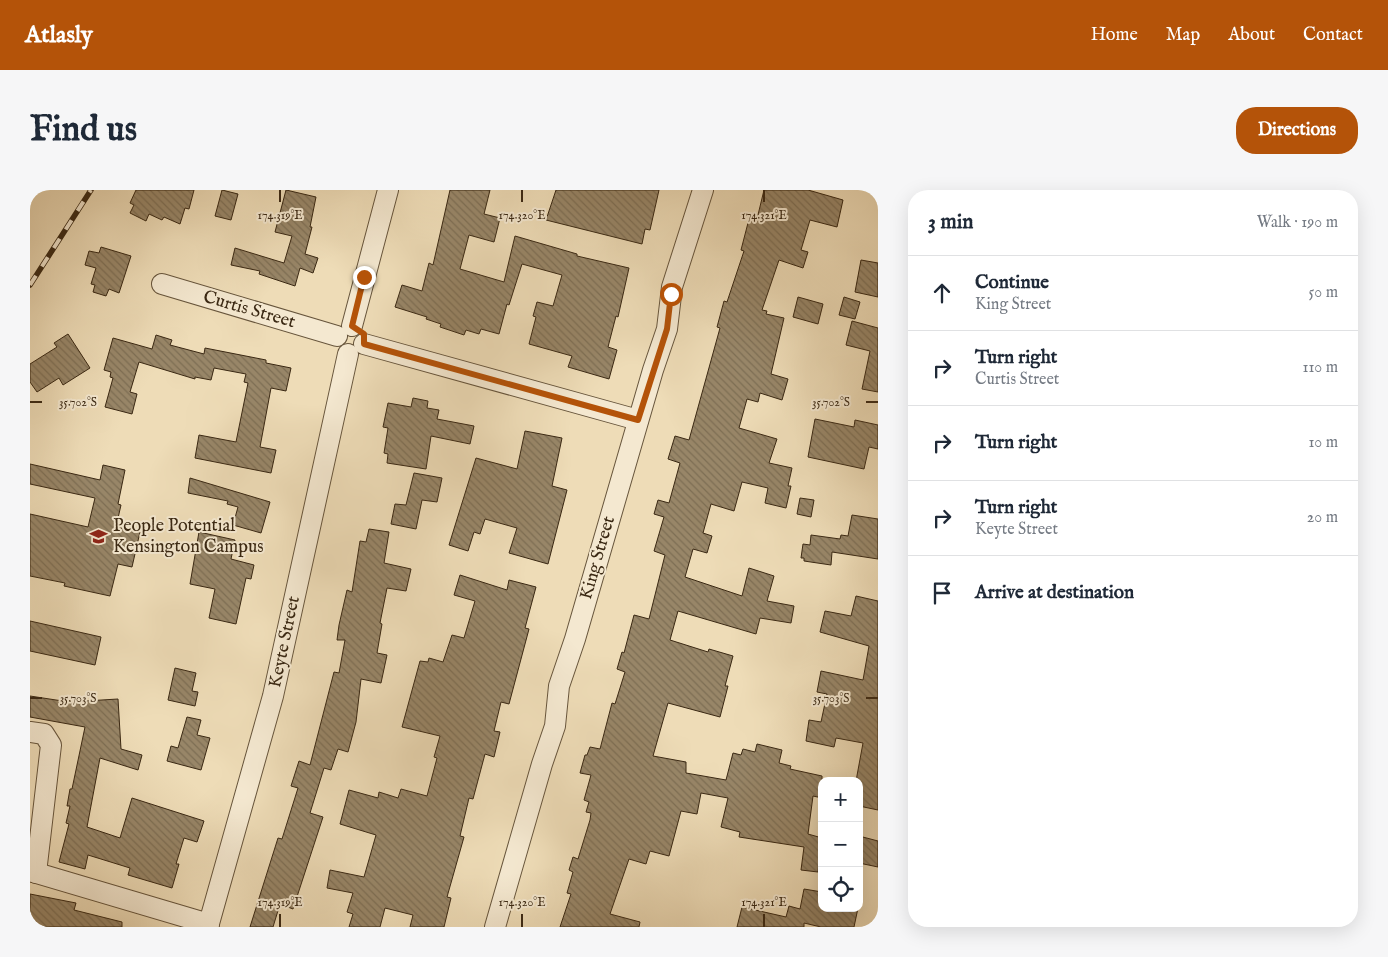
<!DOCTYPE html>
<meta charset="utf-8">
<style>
:root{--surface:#fff;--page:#f6f6f7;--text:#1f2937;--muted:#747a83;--line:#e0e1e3;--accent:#b45309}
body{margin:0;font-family:"IM FELL English",serif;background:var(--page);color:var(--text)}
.controls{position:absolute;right:15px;bottom:15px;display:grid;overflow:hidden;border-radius:10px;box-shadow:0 5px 20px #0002}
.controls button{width:45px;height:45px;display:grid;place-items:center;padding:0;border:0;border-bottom:1px solid var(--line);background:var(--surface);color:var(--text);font:25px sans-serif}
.stop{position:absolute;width:15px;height:15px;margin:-11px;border:4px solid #b45309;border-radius:50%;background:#fff}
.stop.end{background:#b45309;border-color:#fff;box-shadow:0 1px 5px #0008}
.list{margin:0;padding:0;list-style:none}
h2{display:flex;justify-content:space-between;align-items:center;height:65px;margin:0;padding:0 20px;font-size:21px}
h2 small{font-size:16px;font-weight:400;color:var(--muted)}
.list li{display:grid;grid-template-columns:32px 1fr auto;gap:15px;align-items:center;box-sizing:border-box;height:75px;padding:0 20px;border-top:1px solid var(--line)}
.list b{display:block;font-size:19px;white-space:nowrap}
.list p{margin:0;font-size:16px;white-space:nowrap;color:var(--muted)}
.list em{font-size:16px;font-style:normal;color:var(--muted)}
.icon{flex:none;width:28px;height:28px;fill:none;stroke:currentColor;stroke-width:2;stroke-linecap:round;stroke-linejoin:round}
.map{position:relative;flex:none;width:848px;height:737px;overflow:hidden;border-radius:20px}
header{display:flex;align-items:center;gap:30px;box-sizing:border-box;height:70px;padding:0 25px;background:var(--accent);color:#fff}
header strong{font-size:24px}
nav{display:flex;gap:28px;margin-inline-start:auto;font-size:18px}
.intro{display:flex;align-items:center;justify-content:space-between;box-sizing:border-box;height:120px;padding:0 30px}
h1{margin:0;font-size:35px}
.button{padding:12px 22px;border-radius:20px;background:var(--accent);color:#fff;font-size:18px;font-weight:700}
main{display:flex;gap:30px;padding:0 30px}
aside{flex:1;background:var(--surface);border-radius:20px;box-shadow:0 5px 20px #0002}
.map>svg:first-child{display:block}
.building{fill:url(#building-back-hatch);stroke:#3a2813}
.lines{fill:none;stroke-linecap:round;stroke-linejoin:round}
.minor-casing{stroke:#67553c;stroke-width:22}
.minor{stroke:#f4e8d0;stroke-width:20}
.rail-casing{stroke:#3a2813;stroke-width:5.5}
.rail{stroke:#f4e8d0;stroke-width:4;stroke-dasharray:11;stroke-linecap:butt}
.route{stroke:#b45309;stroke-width:6}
.ticks{fill:none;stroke:#3a2813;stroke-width:2}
.labels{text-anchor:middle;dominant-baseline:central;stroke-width:4;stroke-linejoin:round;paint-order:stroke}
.street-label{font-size:18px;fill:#3a2813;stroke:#f4e8d0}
.poi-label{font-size:18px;fill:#3a2813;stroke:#f4e8d0;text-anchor:start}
.ticks-label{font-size:12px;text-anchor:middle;fill:#3a2813;stroke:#f4e8d0;stroke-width:4;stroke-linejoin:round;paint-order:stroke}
</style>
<header>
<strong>Atlasly</strong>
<nav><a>Home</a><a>Map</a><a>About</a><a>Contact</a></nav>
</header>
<div class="intro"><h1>Find us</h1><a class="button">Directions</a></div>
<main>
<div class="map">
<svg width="848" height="737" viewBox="0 0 848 737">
<defs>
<pattern id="building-back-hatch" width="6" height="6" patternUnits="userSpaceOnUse" patternTransform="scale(1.25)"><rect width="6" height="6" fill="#988668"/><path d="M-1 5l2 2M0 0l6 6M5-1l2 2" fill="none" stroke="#7d6e54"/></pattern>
</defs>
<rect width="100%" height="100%" fill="#eedcb7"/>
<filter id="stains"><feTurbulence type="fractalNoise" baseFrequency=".004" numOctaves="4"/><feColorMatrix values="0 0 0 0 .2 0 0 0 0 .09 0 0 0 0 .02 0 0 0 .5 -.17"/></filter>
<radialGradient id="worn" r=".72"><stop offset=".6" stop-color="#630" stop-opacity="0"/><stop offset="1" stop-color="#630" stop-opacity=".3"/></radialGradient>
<!-- building -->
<g class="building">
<path d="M106 0H164L159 19 155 18 150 34 134 27 132 30 119 24 116 31 100 23 104 15 100 13Z"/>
<path d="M192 0 208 4 201 30 185 26Z"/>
<path d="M256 0 286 7 280 37H282L275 64 288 68 283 83 270 78 265 96 229 84 230 81 201 75 205 58 254 73 262 46 245 42Z"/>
<path d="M420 0H460L454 24 470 28 464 52 439 45 430 79 474 92 485 46 547 64V66L599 78 588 127 586 126 578 157 587 160 579 189 538 177 542 166 499 154 506 127 503 126 507 112 523 116 532 85 492 74 479 115 477 114 469 144 451 139 449 144 436 140 434 145 410 137 411 134 396 129 397 127 365 117 372 95 392 101 399 73 403 75Z"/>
<path d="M526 0H629L620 40 615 39 612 54 516 30Z"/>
<path d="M734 0H778L813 10 807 37 780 30 771 60 778 62 773 78 749 70 732 120 737 121 736 124 754 128 741 184 758 189 752 210 730 203 728 212 717 209 709 238 747 249 739 273 762 278 758 296H761L756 318 735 313 738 298 712 292 704 321 681 314 673 343 682 346 677 363 663 359 655 387 712 406 719 378 744 386 737 411 764 416 761 433 730 428 726 444 648 421 640 450 678 462 679 459 703 466 695 496H698L690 527 638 513 623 566 656 572V583L696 590 703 563 711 565 713 559 725 562 727 554 752 560 749 573 761 576 760 579 792 586V608L783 606 778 644 792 648V668H789L788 682 771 680 774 657 709 647 710 642 691 637 698 608 671 603 667 624 651 621 639 666 620 661 616 674 599 669 580 724 610 732 609 737H530L541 704 537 703 543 682 539 680 543 667 548 669 560 630 561 623 556 622 559 612 554 610 561 585 550 583 555 565H557L560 557 570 559 582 513 585 514 595 482 587 479 592 462 594 463 604 425 619 429 635 365 624 361 634 327 624 324 628 310 639 313 650 273 638 269 645 246 659 250 690 138 687 137 694 111 697 112 714 61 711 60 719 29 725 32 727 29Z"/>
<path d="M71 57 101 66 89 103 79 99 76 106 63 102 65 95 61 94 66 78 55 75 59 61 69 63Z"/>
<path d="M831 70 848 73V107L825 102Z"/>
<path d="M768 107 793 114 788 134 763 127Z"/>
<path d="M814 107 830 112 825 129 809 125Z"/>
<path d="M822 131 848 138V202L832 199 840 161 816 155Z"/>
<path d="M38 144 60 178 33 195 29 188 7 202 0 192V174L27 157 24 153Z"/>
<path d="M126 145 142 150 140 155 174 164 175 158 236 170V173L261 178 256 201 241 198 230 257 246 260 241 283 165 268 169 245 206 252 218 193 214 192 216 184 184 178 181 190 165 187V189L109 172 100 202 107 204 102 224 75 217 83 188 80 187 81 182 74 180 83 148 122 159Z"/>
<path d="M383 208 398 211 397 218 409 220 407 229 444 236 440 254 401 246 396 279 357 273 358 264 354 263 358 238 353 237 358 213 381 217Z"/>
<path d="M785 229 824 237 825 230 848 235V259L839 257 834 279 778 267Z"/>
<path d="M495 241 532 248 522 296 537 300 518 374 479 363 487 338 455 329 450 344 444 342 438 361 419 355 446 268 487 279Z"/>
<path d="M0 274 70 290 73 275 95 280 88 314 91 315 86 337 110 342 102 377 88 374 80 406 34 396 35 393 0 386V324L58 337 65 308 0 294Z"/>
<path d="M384 283 412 288 407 312 392 310 386 339 361 334 365 314 376 315Z"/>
<path d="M160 288 240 312 231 343 203 335 208 317 197 314 198 311 158 303Z"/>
<path d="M770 308 784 310 781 327 767 324Z"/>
<path d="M822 325 848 329V369L802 362 801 375 774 371V368H771L773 354 780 355 781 345 810 349 811 345 818 346Z"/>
<path d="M339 339 359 342 354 373 381 379 376 401 357 398 350 433 352 434 347 463 357 465 351 493 331 489 326 532 318 562 308 559 301 580 294 578 280 623 293 627 263 719 250 714 243 737H220L248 648 252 649 268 598 261 596 269 571 280 575 304 482 309 483 315 450H307L309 435 317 400 322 402 330 351 336 352Z"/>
<path d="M169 342 205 350 201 369 224 375 221 389 216 388 206 434 179 428 185 399 160 394Z"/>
<path d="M430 385 477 400 479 390 506 397 495 438 499 439 479 514 471 512 464 541 470 542 464 567 455 564 443 609 439 608 430 646 434 647 417 707 421 708 414 737H380L383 725 355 718 350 737H319L323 724 317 722 323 703 297 698 300 680 334 687 346 645 310 634 319 600 348 608 349 602 368 608 371 599 397 606 407 568 404 567 410 546 372 537 390 471 398 472 399 468 413 472 422 445 434 448 445 411 424 405Z"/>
<path d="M826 406 848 411V620L829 616V591H826L833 553 806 548 804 557 776 551 779 530 791 532 797 504 787 502 791 481 833 490 839 456 790 442 795 421 821 426Z"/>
<path d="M0 431 71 447 65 475 0 461Z"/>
<path d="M145 478 166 483 162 501 168 502 165 516 138 510Z"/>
<path d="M0 506 39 512 88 509 91 559 112 565 108 580 70 568 57 637 90 648 102 608 174 631 167 652 154 648 146 674H149L142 698 98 685 100 678 58 665 55 679 29 672 39 634 36 633 40 616H37L40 599H42L55 537 0 527Z"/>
<path d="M157 527 171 530 167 545 180 548 171 580 137 571 141 556 148 558Z"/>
<path d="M829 646 848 651V677L829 673Z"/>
<path d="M774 699 792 702V718H828L824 737H791L774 733V737H707L712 717 756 727 759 716 770 719Z"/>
<path d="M0 704 46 713 44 720 92 732V737H0Z"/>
</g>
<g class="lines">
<defs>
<g id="minor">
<path d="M132 94 307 146"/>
<path d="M322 136 358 0"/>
<path d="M334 154 608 230"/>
<path d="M0 542 14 544 21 555 6 683"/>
<path d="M0 681 179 734"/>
<path d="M178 737 243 506 318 164"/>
<path d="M465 737 512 574 525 536 529 496 545 449 623 180 637 139 642 97 673 0"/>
</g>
</defs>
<!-- minor casing -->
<use href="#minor" class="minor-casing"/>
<!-- minor -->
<use href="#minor" class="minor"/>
<defs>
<path id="rail" d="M0 95 61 0"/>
</defs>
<!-- rail casing -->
<use href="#rail" class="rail-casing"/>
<!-- rail -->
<use href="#rail" class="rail"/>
</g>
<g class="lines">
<!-- route -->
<path class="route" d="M334 87 322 136 334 144V154L608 230 637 139 641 104"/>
</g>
<!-- ticks -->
<path class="ticks" d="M250 0V12M492 0V12M734 0V12M0 212H12M836 212H848M0 508H12M836 508H848M250 724V737M492 724V737M734 724V737"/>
<!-- icons -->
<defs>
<symbol id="university-bare" viewBox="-9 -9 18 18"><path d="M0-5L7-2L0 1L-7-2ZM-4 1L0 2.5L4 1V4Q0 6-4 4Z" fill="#8f2418" stroke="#f4e8d0" stroke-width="2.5" paint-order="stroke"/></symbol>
</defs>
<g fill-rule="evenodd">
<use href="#university-bare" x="56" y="334" width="25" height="25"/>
</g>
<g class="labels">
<!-- street labels -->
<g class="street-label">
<text transform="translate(219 120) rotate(16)">Curtis Street</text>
<text transform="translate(568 368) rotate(-74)">King Street</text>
<text transform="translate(255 452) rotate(-78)">Keyte Street</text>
</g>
<!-- poi labels -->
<g class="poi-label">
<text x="83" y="336">People Potential<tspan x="83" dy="21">Kensington Campus</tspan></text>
</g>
</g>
<g class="ticks-label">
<text x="250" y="29">174.319°E</text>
<text x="492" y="29">174.320°E</text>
<text x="734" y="29">174.321°E</text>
<text x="48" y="216">35.702°S</text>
<text x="801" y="216">35.702°S</text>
<text x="48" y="512">35.703°S</text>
<text x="801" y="512">35.703°S</text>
<text x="250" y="716">174.319°E</text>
<text x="492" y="716">174.320°E</text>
<text x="734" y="716">174.321°E</text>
</g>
<rect width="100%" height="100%" filter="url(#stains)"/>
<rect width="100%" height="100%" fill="url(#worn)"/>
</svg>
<div class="controls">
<button>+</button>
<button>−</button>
<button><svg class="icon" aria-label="locate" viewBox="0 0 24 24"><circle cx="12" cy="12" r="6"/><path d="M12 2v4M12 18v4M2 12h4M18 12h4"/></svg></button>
</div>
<div class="stop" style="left:641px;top:104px"></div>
<div class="stop end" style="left:334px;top:87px"></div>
</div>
<aside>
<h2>3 min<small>Walk · 190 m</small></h2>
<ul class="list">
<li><svg class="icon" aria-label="ahead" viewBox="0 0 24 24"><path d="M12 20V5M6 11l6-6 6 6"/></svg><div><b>Continue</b><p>King Street</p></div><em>50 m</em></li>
<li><svg class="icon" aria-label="right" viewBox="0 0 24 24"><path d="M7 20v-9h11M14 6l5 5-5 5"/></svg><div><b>Turn right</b><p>Curtis Street</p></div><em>110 m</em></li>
<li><svg class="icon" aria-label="right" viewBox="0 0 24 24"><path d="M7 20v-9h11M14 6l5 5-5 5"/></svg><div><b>Turn right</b></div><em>10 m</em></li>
<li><svg class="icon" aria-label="right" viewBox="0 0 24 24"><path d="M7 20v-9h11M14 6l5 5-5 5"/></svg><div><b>Turn right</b><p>Keyte Street</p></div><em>20 m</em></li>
<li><svg class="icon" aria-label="arrive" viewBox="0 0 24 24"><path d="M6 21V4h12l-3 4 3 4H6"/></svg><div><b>Arrive at destination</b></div></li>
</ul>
</aside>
</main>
